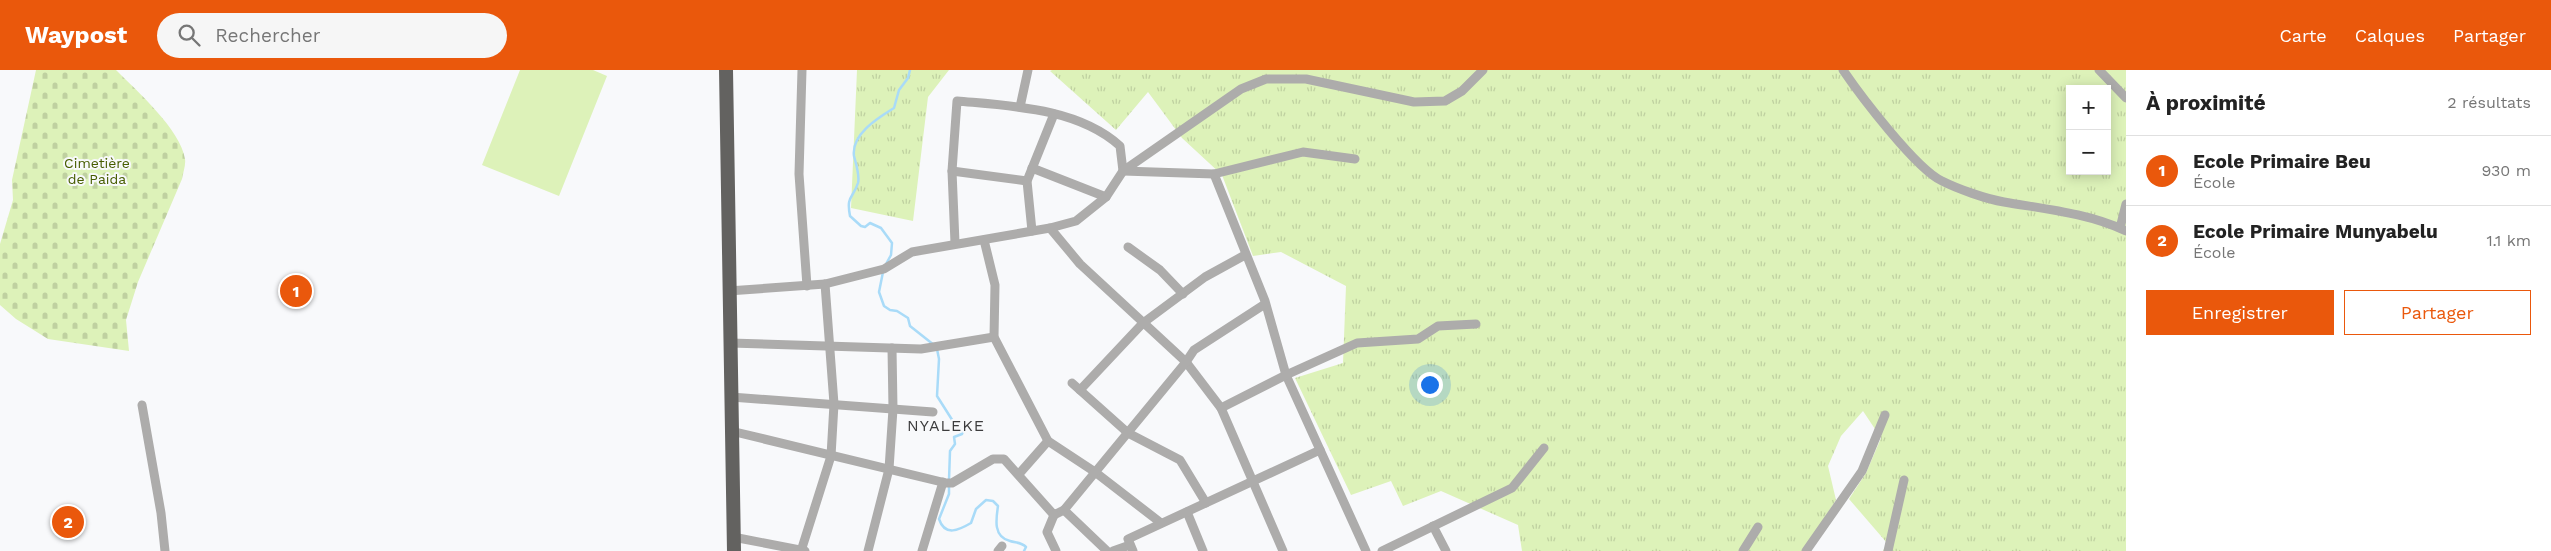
<!DOCTYPE html>
<html lang="fr">
<meta charset="utf-8">
<style>
:root{--surface:#fff;--page:#f6f6f6;--text:#222;--muted:#767676;--line:#e0e0e0;--accent:#ea580c}
body{margin:0;font-family:"Work Sans",sans-serif;background:var(--page);color:var(--text)}
.controls{position:absolute;right:15px;top:15px;display:grid;overflow:hidden;border-radius:0px;box-shadow:0 2px 12px #0003}
.controls button{width:45px;height:45px;display:grid;place-items:center;padding:0;border:0;border-bottom:1px solid var(--line);background:var(--surface);color:var(--text);font:25px sans-serif}
.you{position:absolute;left:1429px;top:314px;width:18px;height:18px;margin:-12px;border:4px solid #fff;border-radius:50%;background:#1a73e8;box-shadow:0 0 0 8px #1a73e833}
.badge{display:grid;place-items:center;width:32px;height:32px;border-radius:50%;background:var(--accent);color:#fff;font-size:16px;font-weight:700}
.pin{position:absolute;translate:-50% -50%;border:2px solid #fff;box-shadow:0 1px 5px #0006}
.list{margin:0;padding:0;list-style:none}
h2{display:flex;justify-content:space-between;align-items:center;height:65px;margin:0;padding:0 20px;font-size:21px}
h2 small{font-size:16px;font-weight:400;color:var(--muted)}
.list li{display:grid;grid-template-columns:32px 1fr auto;gap:15px;align-items:center;box-sizing:border-box;height:70px;padding:0 20px;border-top:1px solid var(--line)}
.list b{display:block;font-size:19px;white-space:nowrap}
.list p{margin:0;font-size:16px;white-space:nowrap;color:var(--muted)}
.list em{font-size:16px;font-style:normal;color:var(--muted)}
.actions{display:flex;gap:10px;padding:15px 20px}
.actions a{flex:1;padding:11px 0;border:1px solid var(--accent);border-radius:0px;text-align:center;font-size:18px;color:var(--accent)}
.actions .main{background:var(--accent);color:#fff}
.icon{flex:none;width:28px;height:28px;fill:none;stroke:currentColor;stroke-width:2;stroke-linecap:round;stroke-linejoin:round}
.map{position:relative;flex:none;width:2126px;height:481px;overflow:hidden}
header{display:flex;align-items:center;gap:30px;box-sizing:border-box;height:70px;padding:0 25px;background:var(--accent);color:#fff}
header strong{font-size:24px}
nav{display:flex;gap:28px;margin-inline-start:auto;font-size:18px}
.search{width:350px;height:45px;background:var(--page);display:flex;align-items:center;gap:12px;box-sizing:border-box;padding:0 18px;border-radius:28px;color:var(--muted);font-size:19px}
main{display:flex}
aside{flex:1;background:var(--surface)}
.map>svg:first-child{display:block}
.grass{fill:url(#grass-tufts);fill-rule:evenodd}
.cemetery{fill:url(#cemetery-stones)}
.pitch{fill:#ddf2b9}
.lines{fill:none;stroke-linecap:round;stroke-linejoin:round}
.stream{stroke:#a9dbf8;stroke-width:2.5}
.minor{stroke:#adacab;stroke-width:9}
.trunk{stroke:#636260;stroke-width:14}
.labels{text-anchor:middle;dominant-baseline:central;stroke-width:4;stroke-linejoin:round;paint-order:stroke}
.park-label{font-size:14px;fill:#475d00;stroke:#f8f9fb}
.quarter-label{font-size:16px;letter-spacing:1px;fill:#3c3c3d;stroke:#f8f9fb}
</style>
<header>
<strong>Waypost</strong>
<div class="search"><svg class="icon" aria-label="search" viewBox="0 0 24 24"><circle cx="10" cy="10" r="6"/><path d="M15 15l6 6"/></svg>Rechercher</div>
<nav><a>Carte</a><a>Calques</a><a>Partager</a></nav>
</header>
<main>
<div class="map">
<svg width="2126" height="481" viewBox="0 0 2126 481">
<defs>
<pattern id="grass-tufts" width="24" height="20" patternUnits="userSpaceOnUse" patternTransform="scale(1.25)"><rect width="24" height="20" fill="#ddf2b9"/><path d="M3 7l-1-3M5 7V3M7 7l1-3M15 17l-1-3M17 17v-4M19 17l1-3" fill="none" stroke="#bfd0a0"/></pattern>
<pattern id="cemetery-stones" width="16" height="16" patternUnits="userSpaceOnUse" patternTransform="scale(1.25)"><rect width="16" height="16" fill="#ddf2b9"/><path d="M2 7V4a2 2 0 0 1 4 0v3zM10 15v-3a2 2 0 0 1 4 0v3z" fill="#bfd0a0"/></pattern>
</defs>
<rect width="100%" height="100%" fill="#f8f9fb"/>
<!-- grass -->
<g class="grass">
<path d="M857 0H949L928 27 913 151 851 138Z"/>
<path d="M1052 0H2126V481H1883L1887 473 1849 429 1866 403 1881 368 1863 341 1841 366 1828 396 1836 430 1803 481H1522L1518 455 1441 421 1403 436 1391 411 1351 425 1295 308 1343 293 1346 216 1281 182 1253 186 1222 105 1182 68 1148 22 1116 60 1050 1ZM2070 19H2107V101H2070Z"/>
</g>
<!-- cemetery -->
<path class="cemetery" d="M36 0H116C136 20 181 60 185 89 186 95 183 103 182 109L138 212 126 250 129 281 48 269 16 249 0 235V174L13 130 12 110Z"/>
<!-- pitch -->
<path class="pitch" d="M520 0H593L607 6 559 126 482 95Z"/>
<g class="lines">
<!-- stream -->
<g class="stream">
<path d="M886 194 891 185 892 173 881 158 870 153 865 157 861 156 850 146C846 125 853 129 858 113 860 106 856 94 854 86 851 64 878 48 894 38L899 20 908 8 910 0"/>
<path d="M883 202 879 222 884 236 890 240 897 241 908 248 910 256 934 275"/>
<path d="M937 279 939 289 937 326 956 356 963 361 962 364 954 367 955 374 950 381 949 410"/>
<path d="M949 416V424L939 449C945 467 959 460 971 453L976 439 986 430 993 431 998 436C996 449 993 467 1010 471 1016 473 1021 472 1026 477L1024 481"/>
</g>
<!-- minor -->
<g class="minor">
<path d="M802 0 799 104 807 216"/>
<path d="M1843 0C1860 25 1916 99 1942 111 1958 119 1986 129 2004 132 2044 139 2088 143 2126 161"/>
<path d="M2099 0 2126 28"/>
<path d="M1020 37 1028 0"/>
<path d="M1032 98 1106 127"/>
<path d="M952 101 1027 111"/>
<path d="M1214 104 1265 231 1286 305 1366 481"/>
<path d="M1050 158 1080 194 1186 292 1221 338 1283 481"/>
<path d="M2120 158 2126 134"/>
<path d="M1032 161 1027 111 1054 44"/>
<path d="M984 170 995 215 994 267 1048 371 1095 402 1161 453"/>
<path d="M955 173 952 101 957 31C1012 36 1078 38 1120 76L1123 101 1214 104 1303 82 1355 89"/>
<path d="M1128 177 1160 200 1183 224"/>
<path d="M728 221 825 214 884 199 912 182 1050 158 1076 151 1106 127 1123 101 1241 19 1266 9H1306L1414 32 1445 31 1462 21 1483 0"/>
<path d="M730 273 921 279 994 267"/>
<path d="M1072 313 1128 363 1180 390 1206 433"/>
<path d="M1080 320 1143 253 1205 207 1245 185"/>
<path d="M731 327 933 342"/>
<path d="M142 335 161 443 165 481"/>
<path d="M1221 338 1286 305 1357 273 1418 269 1438 256 1476 254"/>
<path d="M731 361 946 413H952L993 389H1004L1054 445 1064 440 1186 292 1194 280 1265 234"/>
<path d="M1019 404 1048 371"/>
<path d="M1064 440 1107 481"/>
<path d="M1187 442 1203 481"/>
<path d="M1054 445 1047 462 1056 481"/>
<path d="M1433 456 1446 481"/>
<path d="M733 467 805 481"/>
<path d="M801 481 831 386 834 334 825 214"/>
<path d="M868 481 889 399 893 339 892 278"/>
<path d="M922 481 943 412"/>
<path d="M998 481 1002 476"/>
<path d="M1113 481 1130 475"/>
<path d="M1133 481 1128 469 1320 380"/>
<path d="M1382 481 1512 418 1544 378"/>
<path d="M1743 481 1758 457"/>
<path d="M1806 481 1862 401 1885 345"/>
<path d="M1888 481 1904 410"/>
</g>
<!-- trunk -->
<path class="trunk" d="M726 0 734 481"/>
</g>
<g class="labels">
<!-- park labels -->
<g class="park-label">
<text x="97" y="93">Cimetière<tspan x="97" dy="16">de Paida</tspan></text>
</g>
<!-- quarter labels -->
<g class="quarter-label">
<text x="946" y="355">NYALEKE</text>
</g>
</g>
</svg>
<div class="controls">
<button>+</button>
<button>−</button>
</div>
<div class="you"></div>
<div class="pin badge" style="left:296px;top:221px">1</div>
<div class="pin badge" style="left:68px;top:452px">2</div>
</div>
<aside>
<h2>À proximité<small>2 résultats</small></h2>
<ul class="list">
<li><span class="badge">1</span><div><b>Ecole Primaire Beu</b><p>École</p></div><em>930 m</em></li>
<li><span class="badge">2</span><div><b>Ecole Primaire Munyabelu</b><p>École</p></div><em>1.1 km</em></li>
</ul>
<div class="actions"><a class="main">Enregistrer</a><a>Partager</a></div>
</aside>
</main>
